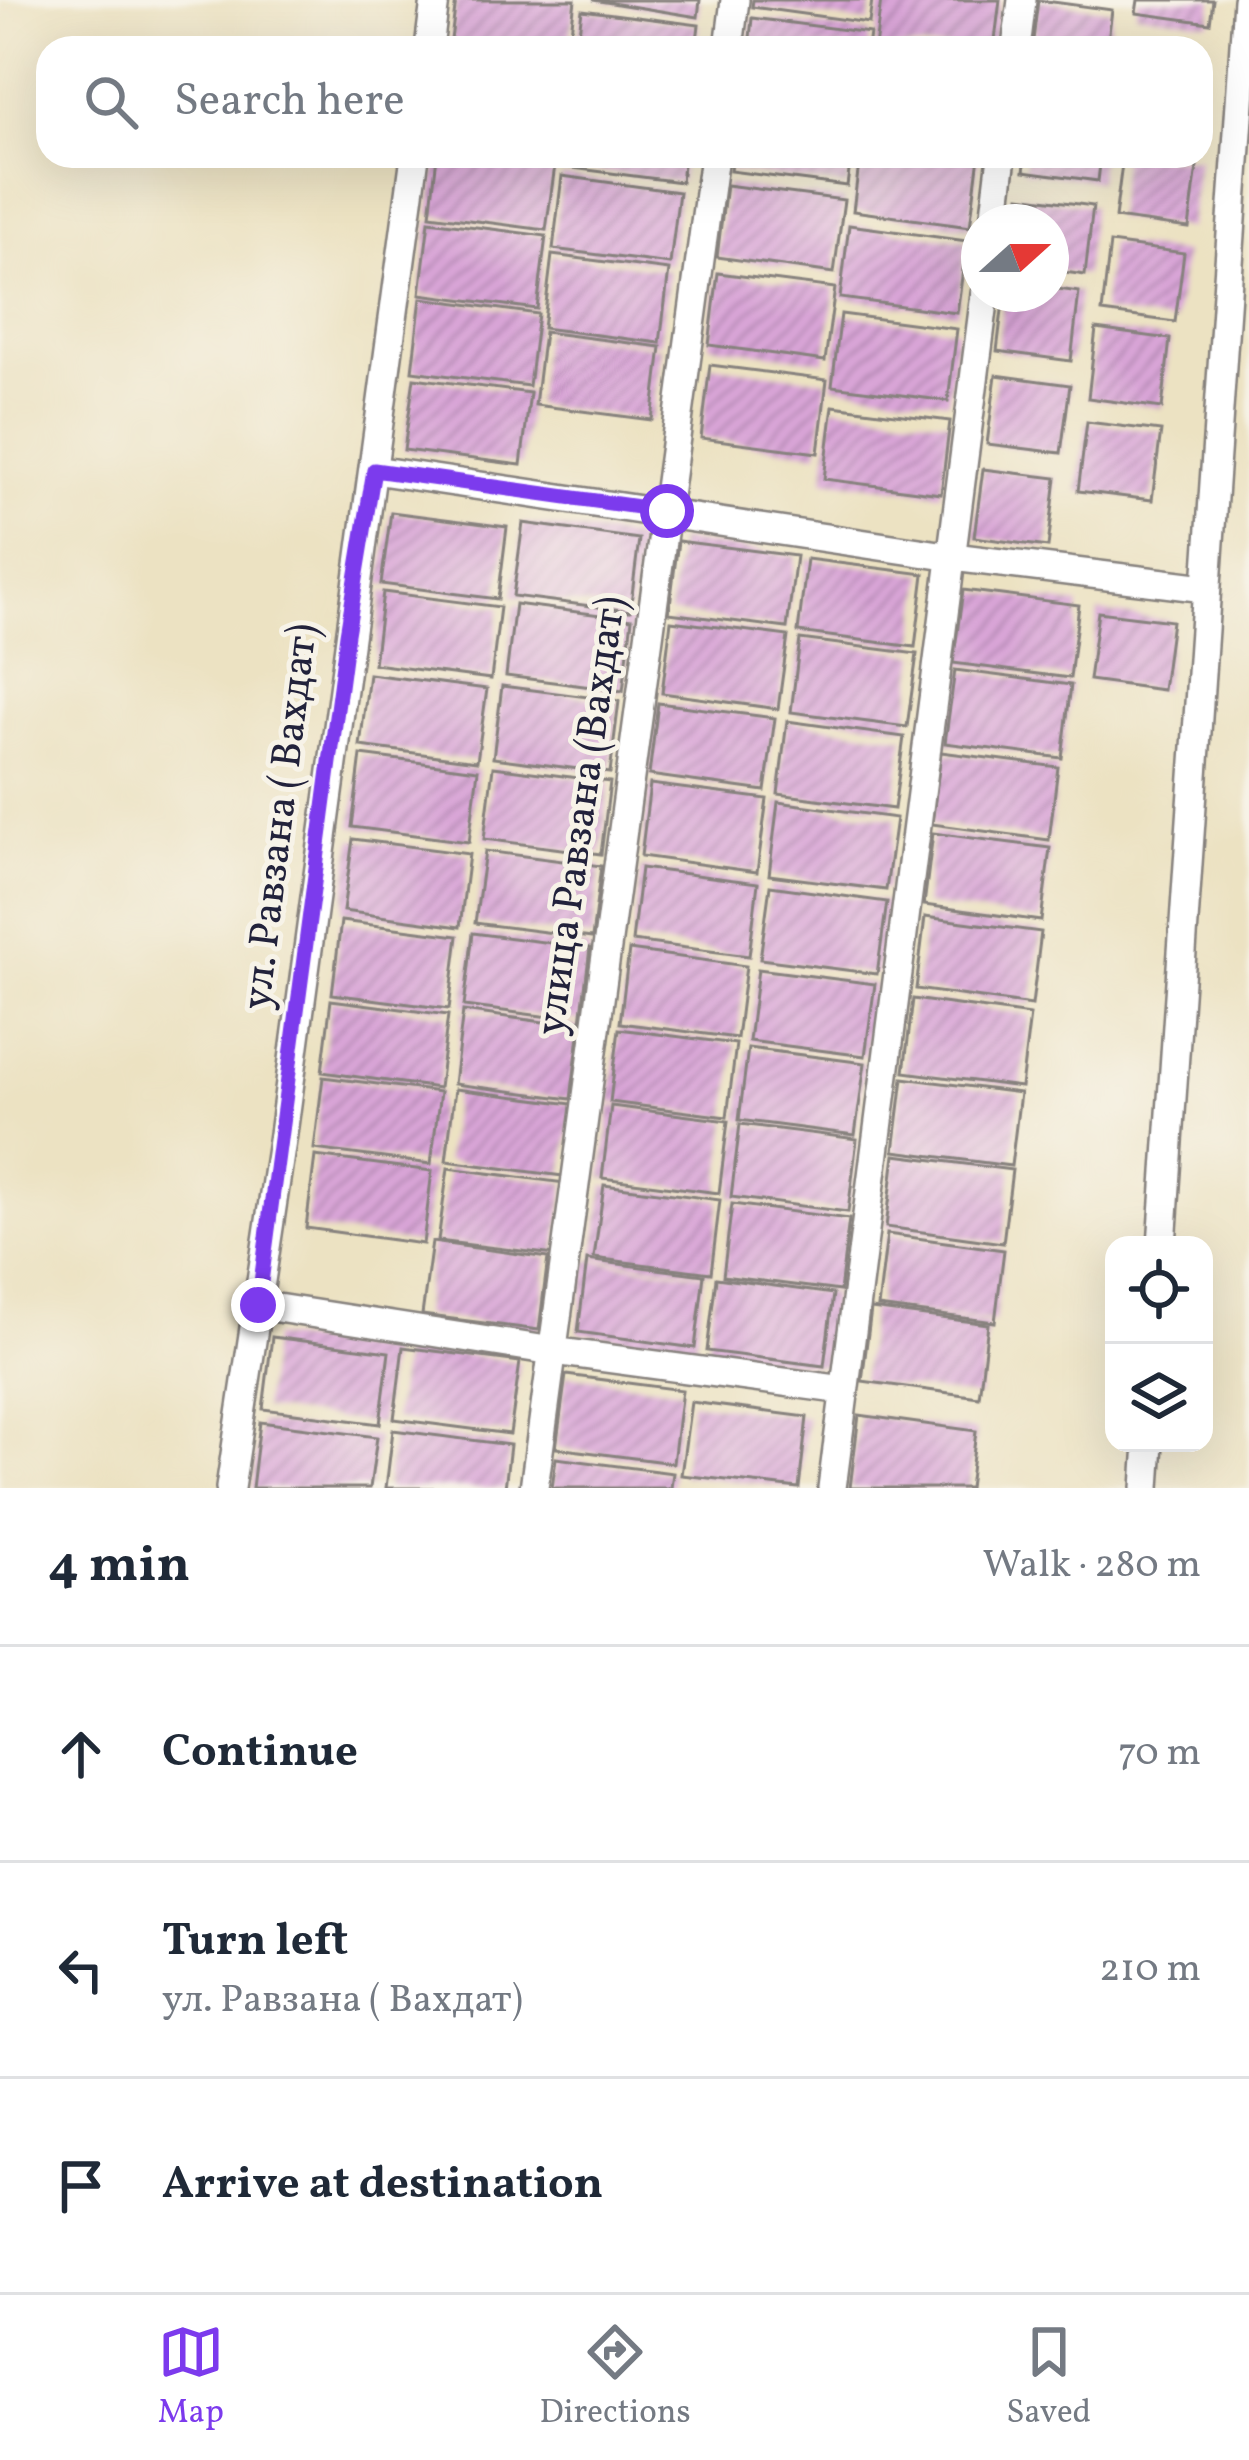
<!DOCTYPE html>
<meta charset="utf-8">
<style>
:root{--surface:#fff;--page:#f6f6f7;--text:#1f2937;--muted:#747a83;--line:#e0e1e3;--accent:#7c3aed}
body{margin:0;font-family:Vollkorn,serif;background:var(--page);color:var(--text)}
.controls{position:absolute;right:36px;bottom:36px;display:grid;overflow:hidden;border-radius:24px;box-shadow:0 12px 48px #0002}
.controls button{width:108px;height:108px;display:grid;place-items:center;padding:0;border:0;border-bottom:3px solid var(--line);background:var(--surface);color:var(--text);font:60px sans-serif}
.compass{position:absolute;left:961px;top:204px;width:108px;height:108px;border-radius:50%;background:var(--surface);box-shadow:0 12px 48px #0002;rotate:69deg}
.stop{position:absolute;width:36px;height:36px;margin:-27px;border:9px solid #7c3aed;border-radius:50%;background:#fff}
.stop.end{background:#7c3aed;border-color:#fff;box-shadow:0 3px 12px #0008}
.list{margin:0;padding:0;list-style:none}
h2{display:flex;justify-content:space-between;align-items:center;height:156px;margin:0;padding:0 48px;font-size:51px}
h2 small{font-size:39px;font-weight:400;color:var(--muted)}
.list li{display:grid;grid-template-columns:78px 1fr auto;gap:36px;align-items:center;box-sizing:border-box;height:216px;padding:0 48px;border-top:3px solid var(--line)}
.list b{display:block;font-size:45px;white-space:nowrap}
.list p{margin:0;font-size:39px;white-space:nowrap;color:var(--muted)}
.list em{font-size:39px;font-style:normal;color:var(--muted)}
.icon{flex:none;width:66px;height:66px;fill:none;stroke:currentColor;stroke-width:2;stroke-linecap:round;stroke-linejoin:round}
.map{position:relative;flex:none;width:1249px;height:1488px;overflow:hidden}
.search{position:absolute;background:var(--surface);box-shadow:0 12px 48px #0002;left:36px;right:36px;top:36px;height:132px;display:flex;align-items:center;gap:30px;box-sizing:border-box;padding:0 42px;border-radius:36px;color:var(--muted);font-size:45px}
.sheet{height:804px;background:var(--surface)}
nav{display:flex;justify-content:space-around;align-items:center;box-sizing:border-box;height:168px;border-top:3px solid var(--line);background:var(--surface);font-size:33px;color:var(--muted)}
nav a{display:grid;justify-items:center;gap:6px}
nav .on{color:var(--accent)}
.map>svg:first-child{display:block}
.building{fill:url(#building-hatch)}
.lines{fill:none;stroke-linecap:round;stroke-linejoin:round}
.street-casing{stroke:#87827e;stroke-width:32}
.street{stroke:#fff;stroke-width:27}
.route{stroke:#7c3aed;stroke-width:15}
.labels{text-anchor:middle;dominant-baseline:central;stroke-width:10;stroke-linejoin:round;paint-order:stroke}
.street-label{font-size:42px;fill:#22223b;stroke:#f7f3e8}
</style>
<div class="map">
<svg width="1249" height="1488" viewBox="0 0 1249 1488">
<defs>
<pattern id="building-hatch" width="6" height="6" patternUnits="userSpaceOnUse" patternTransform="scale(3)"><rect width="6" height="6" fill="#d9a5d7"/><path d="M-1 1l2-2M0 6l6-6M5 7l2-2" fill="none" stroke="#b086b0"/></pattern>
</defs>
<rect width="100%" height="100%" fill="#f7f3e8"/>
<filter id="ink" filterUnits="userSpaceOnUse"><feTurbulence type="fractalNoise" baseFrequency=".00833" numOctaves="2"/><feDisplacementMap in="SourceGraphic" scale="24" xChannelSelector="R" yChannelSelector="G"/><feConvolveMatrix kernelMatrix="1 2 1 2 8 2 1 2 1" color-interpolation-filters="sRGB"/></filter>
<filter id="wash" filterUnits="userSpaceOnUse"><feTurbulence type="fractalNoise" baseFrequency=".004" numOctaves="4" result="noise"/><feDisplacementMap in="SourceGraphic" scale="48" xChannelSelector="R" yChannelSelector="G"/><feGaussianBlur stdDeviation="2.7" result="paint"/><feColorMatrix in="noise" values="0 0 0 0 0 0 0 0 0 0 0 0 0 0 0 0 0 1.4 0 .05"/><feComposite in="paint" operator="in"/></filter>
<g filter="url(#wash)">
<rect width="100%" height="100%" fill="#ece2c2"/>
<g id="blocks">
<!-- building -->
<g class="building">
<path d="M456 0H575L569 48H450Z"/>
<path d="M593 0H700L698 17Z"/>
<path d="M753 0H872L869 23 752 7Z"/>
<path d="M881 0H1000L994 48H875Z"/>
<path d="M1038 0 1112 10 1107 48H1032Z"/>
<path d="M1138 0H1213L1210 23 1136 13Z"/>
<path d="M582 10 699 25 696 48H577Z"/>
<path d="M752 18 870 33 868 48H749Z"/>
<path d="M437 156 556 158 546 230 430 215Z"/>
<path d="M565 156H684L681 182 564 167Z"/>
<path d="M732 156H851L847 186 730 171Z"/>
<path d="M860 156H979L970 227 853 211Z"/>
<path d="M1026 156H1101L1098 181 1024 171Z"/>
<path d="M1123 156 1198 159 1189 228 1115 218Z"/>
<path d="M562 176 679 192 670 264 553 249Z"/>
<path d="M726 185 844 200 834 273 717 257Z"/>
<path d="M1020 196 1093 206 1085 275 1051 270V222H1016Z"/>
<path d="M429 221 546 236 537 309 420 294Z"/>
<path d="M849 225 967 241 957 313 840 298Z"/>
<path d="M1110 243 1184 253 1175 322 1102 312Z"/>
<path d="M552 255 669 270 660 343 543 328Z"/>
<path d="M718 273 835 288 825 361 709 345Z"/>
<path d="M1051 288 1079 292 1071 361 997 351 1004 294H1051Z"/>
<path d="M421 298 538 314 529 386 412 371Z"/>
<path d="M841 314 957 329 948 401 832 386Z"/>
<path d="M1096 329 1170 339 1162 408 1088 398Z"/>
<path d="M544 332 661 347 652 420 535 405Z"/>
<path d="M710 365 827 380 818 453 701 438Z"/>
<path d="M996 375 1070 385 1061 453 987 444Z"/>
<path d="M414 378 530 393 521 465 404 450Z"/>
<path d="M833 406 950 421 941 494 824 479Z"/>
<path d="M1087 422 1161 431 1152 500 1078 491Z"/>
<path d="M983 469 1056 478 1048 547 974 537Z"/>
<path d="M391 512 507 527 498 599 381 584Z"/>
<path d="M523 523 639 539 630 611 513 596Z"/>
<path d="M678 541 796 556 787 628 669 613Z"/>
<path d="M807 559 924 574 915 647 798 632Z"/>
<path d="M963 590 1079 605 1070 678 953 663Z"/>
<path d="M383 592 500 607 491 679 374 664Z"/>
<path d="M515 604 632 619 623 691 506 676Z"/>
<path d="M1098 612 1172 621 1163 690 1089 680Z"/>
<path d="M671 621 788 636 778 709 662 693Z"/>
<path d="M800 639 917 654 907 727 791 712Z"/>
<path d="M955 670 1071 685 1062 758 945 743Z"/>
<path d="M369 674 487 689 477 761 360 746Z"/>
<path d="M502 686 619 701 610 773 493 758Z"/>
<path d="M658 703 775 718 765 791 649 775Z"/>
<path d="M787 721 904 737 894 809 778 794Z"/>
<path d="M941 752 1058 767 1049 840 932 824Z"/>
<path d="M361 755 478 770 469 842 352 827Z"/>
<path d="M493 767 610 782 601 854 484 839Z"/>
<path d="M650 784 767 799 757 872 641 856Z"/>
<path d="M778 802 896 818 886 890 769 875Z"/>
<path d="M933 833 1050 848 1041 921 924 905Z"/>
<path d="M353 839 469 854 460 927 343 911Z"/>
<path d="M485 851 601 866 592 938 475 923Z"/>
<path d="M641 868 758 883 749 956 632 941Z"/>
<path d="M770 886 887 902 877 974 760 959Z"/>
<path d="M925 917 1041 932 1032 1005 916 989Z"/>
<path d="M341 921 458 936 449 1009 332 994Z"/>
<path d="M473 933 590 948 581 1021 464 1006Z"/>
<path d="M629 950 746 966 737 1038 620 1023Z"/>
<path d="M758 969 875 984 865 1056 749 1041Z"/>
<path d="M913 999 1030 1015 1021 1087 904 1072Z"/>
<path d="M331 1000 448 1015 439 1088 322 1072Z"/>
<path d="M463 1011 580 1027 571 1099 454 1084Z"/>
<path d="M619 1029 736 1044 727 1117 610 1102Z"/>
<path d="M748 1048 865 1063 855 1135 739 1120Z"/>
<path d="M323 1077 440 1092 431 1164 314 1149Z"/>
<path d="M903 1078 1020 1093 1011 1166 894 1151Z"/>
<path d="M455 1089 572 1104 563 1176 446 1161Z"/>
<path d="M611 1106 728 1121 719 1193 602 1178Z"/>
<path d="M740 1124 857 1139 848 1212 731 1197Z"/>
<path d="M895 1155 1012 1170 1003 1243 886 1227Z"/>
<path d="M315 1156 432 1171 423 1244 306 1228Z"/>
<path d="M448 1168 565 1183 555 1255 438 1241Z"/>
<path d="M604 1185 720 1200 711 1273 594 1258Z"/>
<path d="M732 1204 849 1219 840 1291 723 1276Z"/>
<path d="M887 1234 1004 1250 995 1322 878 1307Z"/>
<path d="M432 1242 548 1258 539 1330 422 1315Z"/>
<path d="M587 1260 704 1275 695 1348 578 1332Z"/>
<path d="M716 1278 833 1294 824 1366 707 1351Z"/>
<path d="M871 1309 988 1324 979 1397 862 1381Z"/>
<path d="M272 1337 389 1352 380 1424 263 1409Z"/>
<path d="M403 1347 520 1362 510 1434 394 1419Z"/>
<path d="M566 1375 682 1390 673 1463 556 1448Z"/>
<path d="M691 1402 807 1417 799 1488 681 1475Z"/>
<path d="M859 1415 976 1431 969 1488H850Z"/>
<path d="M260 1422 377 1437 370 1488H252Z"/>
<path d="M393 1430 510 1445 505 1488H386Z"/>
<path d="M556 1458 673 1473 671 1488H552Z"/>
</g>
</g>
</g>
<g filter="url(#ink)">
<use href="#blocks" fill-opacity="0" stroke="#87827e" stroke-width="3"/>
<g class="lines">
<defs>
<g id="street">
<path d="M429 48 435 0"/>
<path d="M729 48 735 0"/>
<path d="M1016 48 1022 0"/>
<path d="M994 222 1002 156"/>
<path d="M374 470 953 557 1205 588"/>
<path d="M1162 1245 1247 0"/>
<path d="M258 1305 553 1351 844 1390"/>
<path d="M230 1488 283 1134 415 156"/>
<path d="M534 1488 714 156"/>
<path d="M832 1488 985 294"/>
<path d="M1146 1488 1149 1443"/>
</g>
</defs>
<!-- street casing -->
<use href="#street" class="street-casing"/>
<!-- street -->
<use href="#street" class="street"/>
</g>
</g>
<g class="lines" filter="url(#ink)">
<!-- route -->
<path class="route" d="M258 1305 347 634 374 470 667 511"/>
</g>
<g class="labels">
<!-- street labels -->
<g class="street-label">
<text transform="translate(583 816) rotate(-82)">улица Равзана (Вахдат)</text>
<text transform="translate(282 817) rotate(-83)">ул. Равзана ( Вахдат)</text>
</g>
</g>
</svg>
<div class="controls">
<button><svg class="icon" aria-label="locate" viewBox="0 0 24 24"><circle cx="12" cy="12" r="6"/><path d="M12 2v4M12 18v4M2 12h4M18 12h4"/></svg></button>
<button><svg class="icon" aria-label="layers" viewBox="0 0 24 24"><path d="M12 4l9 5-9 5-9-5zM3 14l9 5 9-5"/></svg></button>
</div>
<svg class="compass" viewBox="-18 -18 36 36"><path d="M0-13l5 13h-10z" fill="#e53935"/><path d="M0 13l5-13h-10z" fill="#747a83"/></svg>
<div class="stop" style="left:667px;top:511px"></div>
<div class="stop end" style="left:258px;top:1305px"></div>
<div class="search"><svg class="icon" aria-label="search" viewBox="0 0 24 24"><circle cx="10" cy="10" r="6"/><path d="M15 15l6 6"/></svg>Search here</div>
</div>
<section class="sheet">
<h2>4 min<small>Walk · 280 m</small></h2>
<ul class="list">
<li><svg class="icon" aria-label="ahead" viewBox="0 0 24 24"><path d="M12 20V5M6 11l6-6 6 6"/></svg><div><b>Continue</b></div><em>70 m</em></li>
<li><svg class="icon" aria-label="left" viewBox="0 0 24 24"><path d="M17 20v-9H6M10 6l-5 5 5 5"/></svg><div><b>Turn left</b><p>ул. Равзана ( Вахдат)</p></div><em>210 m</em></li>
<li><svg class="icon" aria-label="arrive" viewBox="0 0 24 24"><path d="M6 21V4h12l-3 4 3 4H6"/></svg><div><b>Arrive at destination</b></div></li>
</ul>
</section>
<nav>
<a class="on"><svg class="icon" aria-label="map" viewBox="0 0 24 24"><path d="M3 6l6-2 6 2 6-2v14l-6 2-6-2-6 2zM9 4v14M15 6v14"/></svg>Map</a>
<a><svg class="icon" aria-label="directions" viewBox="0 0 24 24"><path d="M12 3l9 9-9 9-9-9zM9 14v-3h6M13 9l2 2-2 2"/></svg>Directions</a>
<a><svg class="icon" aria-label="saved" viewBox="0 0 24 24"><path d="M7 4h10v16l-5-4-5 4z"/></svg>Saved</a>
</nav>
